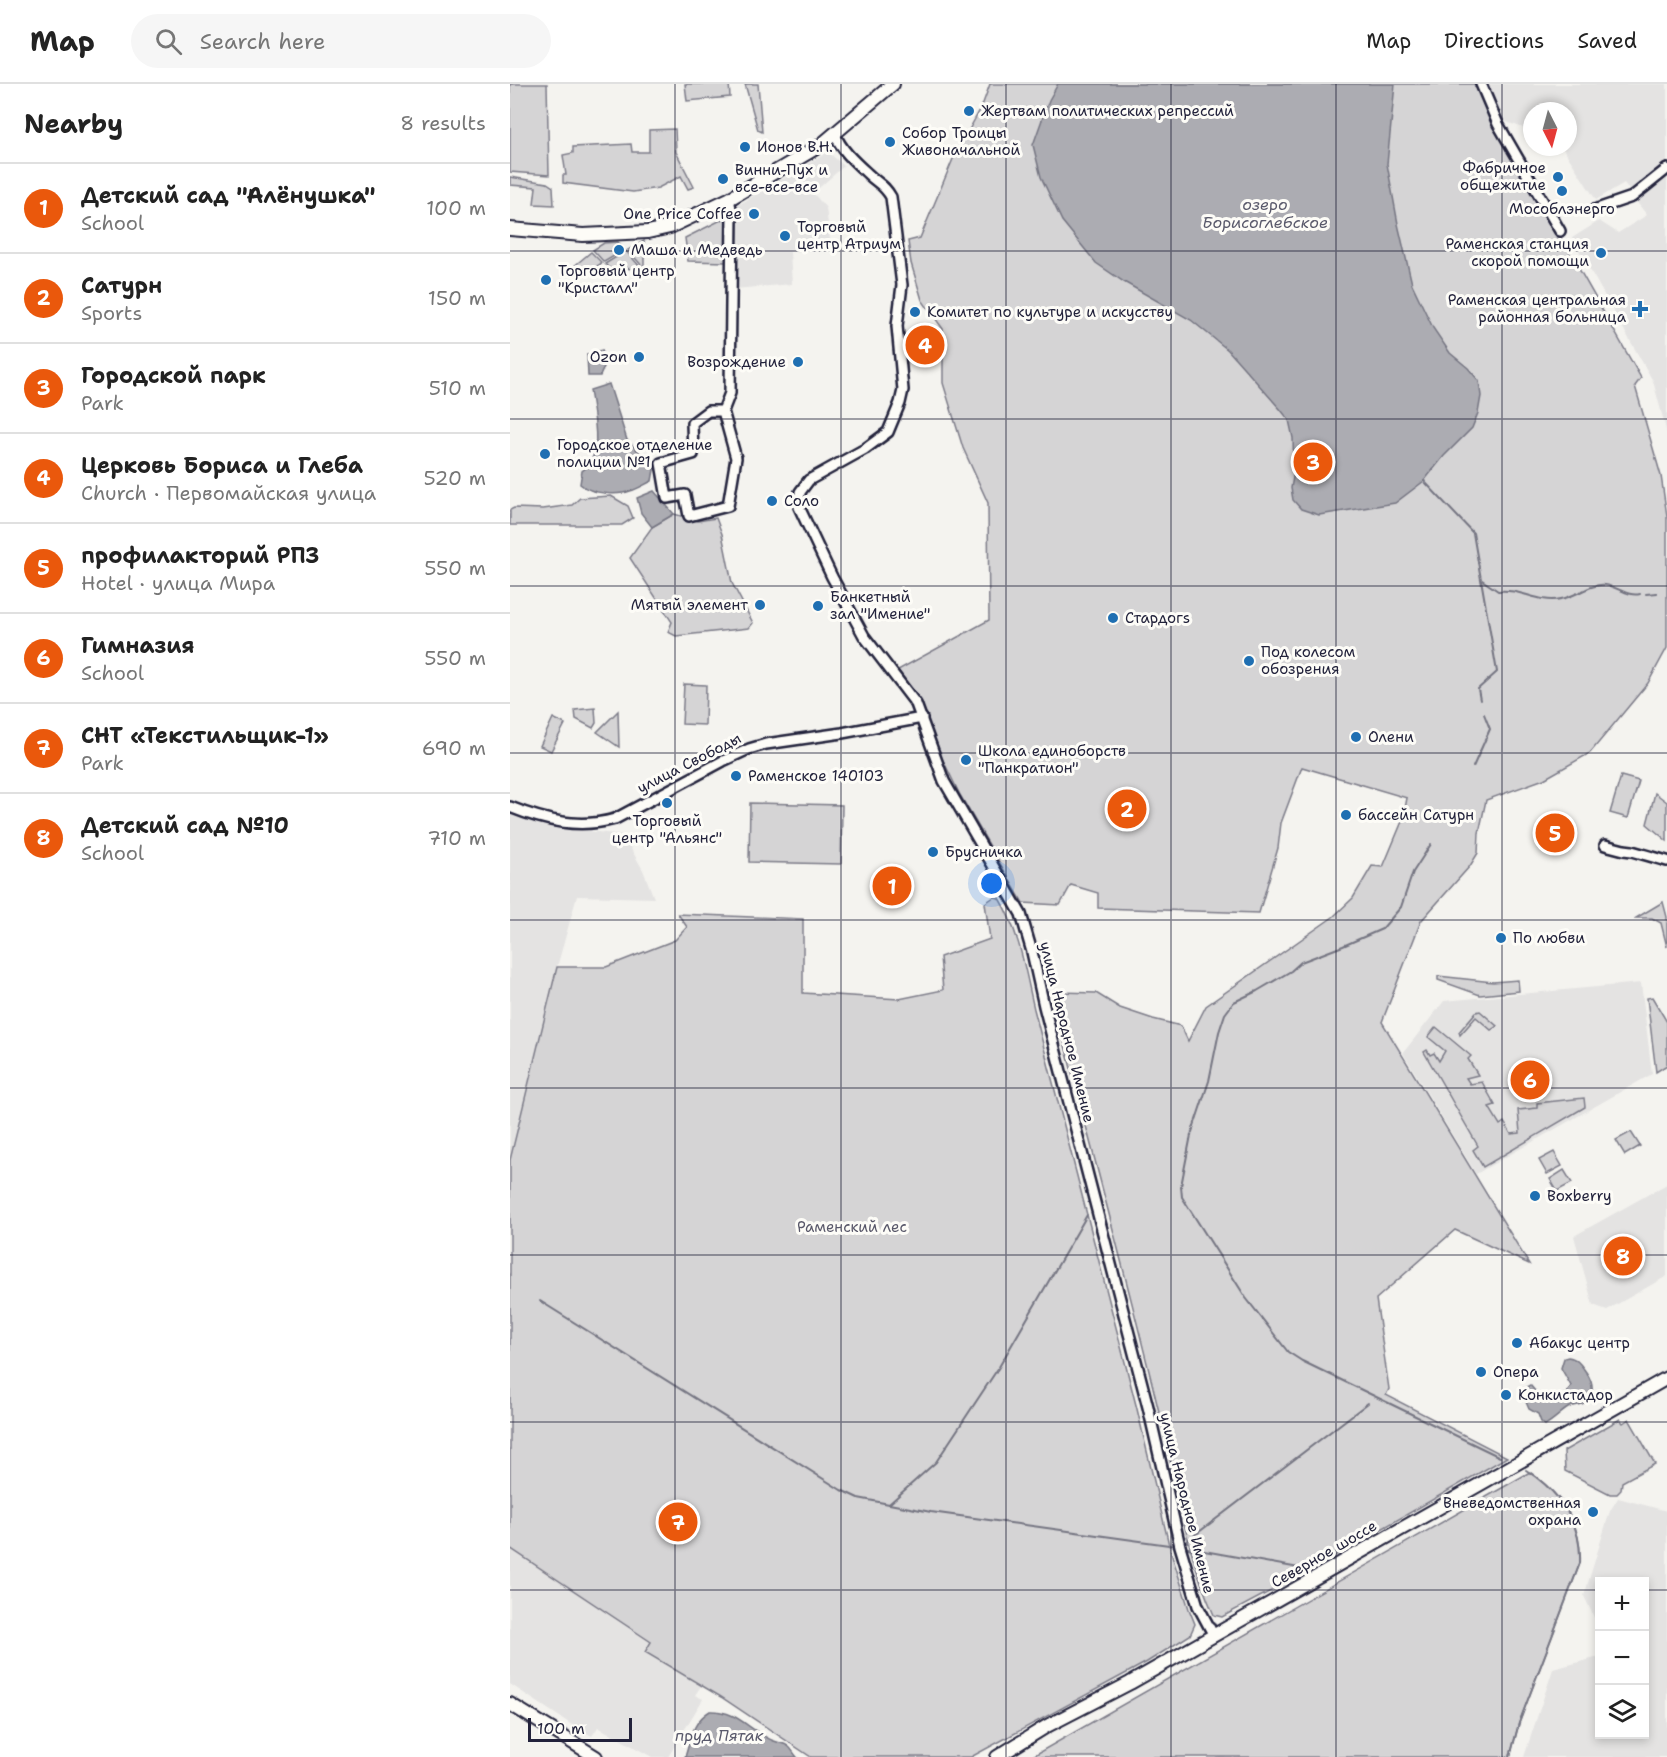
<!DOCTYPE html>
<meta charset="utf-8">
<style>
:root{--surface:#fff;--page:#f6f6f6;--text:#222;--muted:#767676;--line:#e0e0e0;--accent:#ea580c}
body{margin:0;font-family:"Shantell Sans",sans-serif;background:var(--page);color:var(--text)}
.controls{position:absolute;right:18px;bottom:18px;display:grid;overflow:hidden;border-radius:0px;box-shadow:0 3px 9px #0003}
.controls button{width:54px;height:54px;display:grid;place-items:center;padding:0;border:0;border-bottom:2px solid var(--line);background:var(--surface);color:var(--text);font:30px sans-serif}
.compass{position:absolute;left:1013px;top:18px;width:54px;height:54px;border-radius:50%;background:var(--surface);box-shadow:0 3px 9px #0003;rotate:174deg}
.scale{position:absolute;left:18px;bottom:15px;width:104px;box-sizing:border-box;padding-left:6px;border:3px solid #22223b;border-top:0;font-size:16px;line-height:21px;white-space:nowrap;color:#22223b;-webkit-text-stroke:4px #fdfcf7;paint-order:stroke}
.you{position:absolute;left:482px;top:800px;width:21px;height:21px;margin:-15px;border:4px solid #fff;border-radius:50%;background:#1a73e8;box-shadow:0 0 0 9px #1a73e833}
.badge{display:grid;place-items:center;width:39px;height:39px;border-radius:50%;background:var(--accent);color:#fff;font-size:20px;font-weight:700}
.pin{position:absolute;translate:-50% -50%;border:3px solid #fff;box-shadow:0 2px 6px #0006}
.list{margin:0;padding:0;list-style:none}
h2{display:flex;justify-content:space-between;align-items:center;height:78px;margin:0;padding:0 24px;font-size:26px}
h2 small{font-size:20px;font-weight:400;color:var(--muted)}
.list li{display:grid;grid-template-columns:39px 1fr auto;gap:18px;align-items:center;box-sizing:border-box;height:90px;padding:0 24px;border-top:2px solid var(--line)}
.list b{display:block;font-size:22px;white-space:nowrap}
.list p{margin:0;font-size:20px;white-space:nowrap;color:var(--muted)}
.list em{font-size:20px;font-style:normal;color:var(--muted)}
.icon{flex:none;width:33px;height:33px;fill:none;stroke:currentColor;stroke-width:2;stroke-linecap:round;stroke-linejoin:round}
.map{position:relative;flex:none;width:1157px;height:1673px;overflow:hidden}
header{display:flex;align-items:center;gap:36px;box-sizing:border-box;height:84px;padding:0 30px;background:var(--surface);border-bottom:2px solid var(--line)}
header strong{font-size:28px}
nav{display:flex;gap:33px;margin-inline-start:auto;font-size:21px}
.search{width:420px;height:54px;background:var(--page);display:flex;align-items:center;gap:15px;box-sizing:border-box;padding:0 21px;border-radius:33px;color:var(--muted);font-size:22px}
main{display:flex}
aside{flex:1;background:var(--surface)}
.map>svg:first-child{display:block}
.built{fill:#e4e3e2}
.green{fill:#d5d4d5;stroke:#7c7b88;stroke-width:1.5}
.water{fill:#acacb2;stroke:#757582;stroke-width:1.5}
.lines{fill:none;stroke-linecap:round;stroke-linejoin:round}
.stream{stroke:#757582;stroke-width:2}
.minor-casing{stroke:#22223b;stroke-width:14}
.major-casing{stroke:#22223b;stroke-width:16}
.minor{stroke:#fdfcf7;stroke-width:9}
.major{stroke:#fdfcf7;stroke-width:12}
.grid{fill:none;stroke:#22223b;stroke-width:1.5;stroke-opacity:0.55}
.poi-dot{fill:#1f6fb2;stroke:#fdfcf7;stroke-width:2}
.labels{text-anchor:middle;dominant-baseline:central;stroke-width:6;stroke-linejoin:round;paint-order:stroke}
.poi-label{font-size:15px;fill:#22223b;stroke:#fdfcf7;text-anchor:start}
.street-label{font-size:15px;fill:#22223b;stroke:#fdfcf7}
.park-label{font-size:15px;fill:#585769;stroke:#fdfcf7}
.water-label{font-size:16px;font-style:italic;fill:#59596b;stroke:#fdfcf7}
</style>
<header>
<strong>Map</strong>
<div class="search"><svg class="icon" aria-label="search" viewBox="0 0 24 24"><circle cx="10" cy="10" r="6"/><path d="M15 15l6 6"/></svg>Search here</div>
<nav><a>Map</a><a>Directions</a><a>Saved</a></nav>
</header>
<main>
<aside>
<h2>Nearby<small>8 results</small></h2>
<ul class="list">
<li><span class="badge">1</span><div><b>Детский сад &quot;Алёнушка&quot;</b><p>School</p></div><em>100 m</em></li>
<li><span class="badge">2</span><div><b>Сатурн</b><p>Sports</p></div><em>150 m</em></li>
<li><span class="badge">3</span><div><b>Городской парк</b><p>Park</p></div><em>510 m</em></li>
<li><span class="badge">4</span><div><b>Церковь Бориса и Глеба</b><p>Church · Первомайская улица</p></div><em>520 m</em></li>
<li><span class="badge">5</span><div><b>профилакторий РПЗ</b><p>Hotel · улица Мира</p></div><em>550 m</em></li>
<li><span class="badge">6</span><div><b>Гимназия</b><p>School</p></div><em>550 m</em></li>
<li><span class="badge">7</span><div><b>СНТ «Текстильщик-1»</b><p>Park</p></div><em>690 m</em></li>
<li><span class="badge">8</span><div><b>Детский сад №10</b><p>School</p></div><em>710 m</em></li>
</ul>
</aside>
<div class="map">
<svg width="1157" height="1673" viewBox="0 0 1157 1673">
<rect width="100%" height="100%" fill="#f4f3ef"/>
<filter id="ink" filterUnits="userSpaceOnUse"><feTurbulence type="fractalNoise" baseFrequency=".0167" numOctaves="2"/><feDisplacementMap in="SourceGraphic" scale="12" xChannelSelector="R" yChannelSelector="G"/><feConvolveMatrix kernelMatrix="1 2 1 2 8 2 1 2 1" color-interpolation-filters="sRGB"/></filter>
<g filter="url(#ink)">
<!-- built -->
<g class="built">
<path d="M974 0H1157V79L1122 109 1114 99 1086 116 1052 63H1058V27H1022V47L988 35Z"/>
<path d="M318 68 334 82 303 109 316 124 321 164 280 168 282 200 224 205 226 125 228 121Z"/>
<path d="M1157 91V349L1143 297 1062 154 1089 137 1108 149 1137 131 1125 116Z"/>
<path d="M0 728 37 742 113 751 133 786 144 814 67 812 47 883 0 1076Z"/>
<path d="M1131 899 1142 990 966 1090 893 969 934 917Z"/>
<path d="M1157 1100V1192L1097 1226 1083 1221 1064 1152Z"/>
<path d="M1108 1414 1157 1427V1673H1014L1043 1585 1089 1573 1090 1650H1134V1498H1090L1089 1544 1074 1512 1100 1427Z"/>
<path d="M0 1464 141 1559 136 1568 191 1602 185 1611 193 1615 158 1673H142L88 1643 82 1652 62 1641 0 1600Z"/>
</g>
<!-- green -->
<g class="green">
<path d="M0 0H37L39 91 0 88Z"/>
<path d="M175 0H219L220 13 177 17Z"/>
<path d="M235 0H248L252 48 248 46Z"/>
<path d="M480 0H964L1131 294 1125 302 1151 392 1157 432V564L1138 599 1080 669 1034 695 976 716 969 749 968 769 960 782 911 837 872 938 1019 1180 945 1146 866 1215 879 1305 876 1311 997 1373 800 1486 712 1533 704 1531C674 1465 665 1390 647 1320 615 1187 579 1055 545 923L549 908 586 909 610 924 643 935 671 942 678 957 696 922 823 833 843 814 862 782 873 783 893 735 897 714 792 683 771 739 768 764 749 829 588 824V809L561 801 550 821 513 819 450 711 432 674 409 615 388 586 479 536 478 419 453 364 433 299V245L412 216 401 179 398 157 410 154 443 75 472 22Z"/>
<path d="M165 45 166 68 184 103 178 105 171 92 148 104 123 108 53 99V91H56L53 71 63 69V63L121 60 122 68H139V46Z"/>
<path d="M0 93 37 99 43 103 44 121 24 120 26 103 0 101Z"/>
<path d="M217 133 216 178 178 177 175 154Z"/>
<path d="M134 157V184L118 166Z"/>
<path d="M108 158 114 166 94 178 83 166 94 159Z"/>
<path d="M116 167 132 185 99 184 95 180Z"/>
<path d="M81 168 92 179 84 184 63 183Z"/>
<path d="M101 412 118 422 123 434 112 441H0V426L4 424 33 425 62 421 70 414Z"/>
<path d="M164 430 188 437 206 434 212 450 222 499 243 539 239 544 166 552 158 548 162 538 120 474 142 443Z"/>
<path d="M174 600 196 601 195 641 172 640Z"/>
<path d="M85 624 86 639 83 644 66 635 65 626Z"/>
<path d="M108 627 109 663 87 648Z"/>
<path d="M43 634 55 640 41 667 30 662Z"/>
<path d="M1111 692 1129 697 1118 734 1100 729Z"/>
<path d="M1145 709 1157 718V757L1137 740Z"/>
<path d="M240 719 332 721 331 780 239 778Z"/>
<path d="M484 813 489 814C510 849 515 886 524 925L627 1325 660 1465 679 1525 685 1540 680 1551 637 1578 461 1673H301L211 1613 135 1568 141 1558 0 1464V1076L47 883H96L165 856 177 843 168 830 293 835V909L389 915 433 906 430 873 480 855 475 819Z"/>
<path d="M1153 818 1157 833V863L1151 839 1142 834H1126Z"/>
<path d="M928 892 983 898 1008 896 1009 907 970 911 928 896Z"/>
<path d="M1142 913 1157 938V981L1146 988 1137 914Z"/>
<path d="M970 927 987 942 981 946 966 933 950 951 949 948 966 928Z"/>
<path d="M926 943 961 972 958 975 968 991 956 994 960 1000 972 998 985 1021 979 1023 990 1041 994 1038 1001 1050 1010 1049 1008 1026 1027 1024V1019L1074 1014 1075 1023 973 1083 963 1066 968 1062 914 968 917 966 920 971 924 969 929 977 935 967 918 953Z"/>
<path d="M1121 1048 1130 1062 1115 1071 1106 1056Z"/>
<path d="M1044 1068 1052 1082 1037 1090 1029 1076Z"/>
<path d="M1054 1086 1062 1099 1047 1107 1040 1095Z"/>
<path d="M1110 1335 1113 1339 1119 1335 1145 1380 1112 1398 1111 1406 1107 1410H1100L1055 1387 1054 1367Z"/>
<path d="M1020 1388C1051 1410 1072 1440 1070 1479L1009 1639 1000 1673H521Z"/>
</g>
<!-- water -->
<g class="water">
<path d="M548 0H885L877 80 888 140 902 200 923 244 940 269 958 284 969 297 971 312 968 329 962 344 934 372 914 397 885 419 809 431 791 425 783 416 781 404 784 388 783 354 779 336 771 326 718 266 681 236 614 198 586 179 552 137 531 93 523 61 539 16Z"/>
<path d="M92 266 94 283 90 292H78L77 270Z"/>
<path d="M99 300 117 356 131 370 145 380 142 397C135 400 128 405 120 407 107 412 81 410 70 400L72 387C95 373 83 328 80 306Z"/>
<path d="M144 407 164 430 142 443 131 429 127 414Z"/>
<path d="M1058 1273C1067 1274 1071 1281 1076 1288 1083 1298 1087 1314 1072 1320 1067 1322 1063 1321 1058 1324 1050 1329 1044 1336 1035 1341L1031 1338 1028 1330 1019 1325 1011 1306 1020 1301 1031 1314 1041 1318 1055 1312 1061 1302 1051 1284 1054 1274Z"/>
<path d="M200 1627C228 1626 240 1648 264 1657 269 1659 274 1659 278 1662 282 1665 284 1670 287 1673H175C181 1655 182 1638 200 1627Z"/>
</g>
<g class="lines">
<!-- stream -->
<g class="stream">
<path d="M914 397 963 449 987 588 968 605 970 616"/>
<path d="M972 496 988 507C1010 504 1029 520 1051 515 1065 513 1082 499 1095 501 1108 503 1118 513 1130 510"/>
<path d="M1136 510 1147 509"/>
<path d="M963 683 980 645 974 630"/>
<path d="M921 760 903 788 891 823 872 845 833 862 791 878 781 887 747 907 724 918 715 930 709 948 699 997 681 1051 671 1102 672 1113 736 1214 778 1268 792 1277 990 1373"/>
<path d="M30 1217 331 1406 348 1414 421 1428 666 1462"/>
<path d="M379 1420 426 1378 489 1283 577 1131"/>
<path d="M672 1461 858 1319"/>
<path d="M672 1463 800 1486"/>
<path d="M1000 1673 1009 1639 1070 1479C1072 1438 1049 1408 1016 1386"/>
</g>
<defs>
<g id="minor">
<path d="M971 0 988 40 1050 147"/>
<path d="M325 50C331 66 346 79 358 90 368 100 374 100 381 113L392 201 387 242 393 306 390 319 378 348 355 365 299 396 290 408 289 423 322 493 354 552 406 620 434 697 511 830 522 868 534 922 638 1323 670 1462 688 1522 704 1552"/>
<path d="M1081 127 1122 113 1157 85"/>
<path d="M213 327 226 374 218 422 179 432 175 411 157 414 151 379 183 370 182 339 198 327H213L220 309 222 129 219 115"/>
<path d="M0 723C35 737 68 745 105 735L213 677 239 665 256 660 332 649 412 634"/>
<path d="M1095 761 1114 766 1122 767 1157 777"/>
</g>
<g id="major">
<path d="M0 145 73 151 138 148 160 143 219 115 311 61 383 0"/>
<path d="M0 1620 86 1673"/>
<path d="M487 1673 537 1642 620 1599 1157 1294"/>
</g>
</defs>
<!-- minor casing -->
<use href="#minor" class="minor-casing"/>
<!-- major casing -->
<use href="#major" class="major-casing"/>
<!-- minor -->
<use href="#minor" class="minor"/>
<!-- major -->
<use href="#major" class="major"/>
</g>
</g>
<!-- grid -->
<path class="grid" d="M165 0V1673M331 0V1673M496 0V1673M661 0V1673M826 0V1673M992 0V1673M0 167H1157M0 335H1157M0 502H1157M0 669H1157M0 836H1157M0 1004H1157M0 1171H1157M0 1338H1157M0 1506H1090M1134 1506H1157"/>
<!-- markers -->
<g class="poi-dot">
<circle cx="459" cy="27" r="6"/>
<circle cx="380" cy="58" r="6"/>
<circle cx="235" cy="63" r="6"/>
<circle cx="1048" cy="93" r="6"/>
<circle cx="213" cy="95" r="6"/>
<circle cx="1052" cy="107" r="6"/>
<circle cx="244" cy="130" r="6"/>
<circle cx="275" cy="152" r="6"/>
<circle cx="109" cy="166" r="6"/>
<circle cx="1091" cy="169" r="6"/>
<circle cx="36" cy="196" r="6"/>
<path d="M1127 216h6v6h6v6h-6v6h-6v-6h-6v-6h6z"/>
<circle cx="405" cy="228" r="6"/>
<circle cx="129" cy="273" r="6"/>
<circle cx="288" cy="278" r="6"/>
<circle cx="35" cy="370" r="6"/>
<circle cx="262" cy="417" r="6"/>
<circle cx="250" cy="521" r="6"/>
<circle cx="308" cy="522" r="6"/>
<circle cx="603" cy="534" r="6"/>
<circle cx="739" cy="577" r="6"/>
<circle cx="846" cy="653" r="6"/>
<circle cx="456" cy="676" r="6"/>
<circle cx="226" cy="692" r="6"/>
<circle cx="157" cy="719" r="6"/>
<circle cx="836" cy="731" r="6"/>
<circle cx="423" cy="768" r="6"/>
<circle cx="991" cy="854" r="6"/>
<circle cx="1025" cy="1112" r="6"/>
<circle cx="1007" cy="1259" r="6"/>
<circle cx="971" cy="1288" r="6"/>
<circle cx="996" cy="1311" r="6"/>
<circle cx="1083" cy="1428" r="6"/>
</g>
<g class="labels">
<!-- poi labels -->
<g class="poi-label">
<text x="471" y="27">Жертвам политических репрессий</text>
<text x="392" y="49">Собор Троицы<tspan x="392" dy="17">Живоначальной</tspan></text>
<text x="247" y="63">Ионов В.Н.</text>
<text x="1036" y="84" text-anchor="end">Фабричное<tspan x="1036" dy="17">общежитие</tspan></text>
<text x="225" y="86">Винни-Пух и<tspan x="225" dy="17">все-все-все</tspan></text>
<text x="1052" y="125" text-anchor="middle">Мособлэнерго</text>
<text x="232" y="130" text-anchor="end">One Price Coffee</text>
<text x="287" y="143">Торговый<tspan x="287" dy="17">центр Атриум</tspan></text>
<text x="1079" y="160" text-anchor="end">Раменская станция<tspan x="1079" dy="17">скорой помощи</tspan></text>
<text x="121" y="166">Маша и Медведь</text>
<text x="48" y="187">Торговый центр<tspan x="48" dy="17">"Кристалл"</tspan></text>
<text x="1116" y="216" text-anchor="end">Раменская центральная<tspan x="1116" dy="17">районная больница</tspan></text>
<text x="417" y="228">Комитет по культуре и искусству</text>
<text x="117" y="273" text-anchor="end">Ozon</text>
<text x="276" y="278" text-anchor="end">Возрождение</text>
<text x="47" y="361">Городское отделение<tspan x="47" dy="17">полиции №1</tspan></text>
<text x="274" y="417">Соло</text>
<text x="320" y="513">Банкетный<tspan x="320" dy="17">зал "Имение"</tspan></text>
<text x="238" y="521" text-anchor="end">Мятый элемент</text>
<text x="615" y="534">Стардогs</text>
<text x="751" y="568">Под колесом<tspan x="751" dy="17">обозрения</tspan></text>
<text x="858" y="653">Олени</text>
<text x="468" y="667">Школа единоборств<tspan x="468" dy="17">"Панкратион"</tspan></text>
<text x="238" y="692">Раменское 140103</text>
<text x="848" y="731">бассейн Сатурн</text>
<text x="157" y="737" text-anchor="middle">Торговый<tspan x="157" dy="17">центр "Альянс"</tspan></text>
<text x="435" y="768">Брусничка</text>
<text x="1003" y="854">По любви</text>
<text x="1037" y="1112">Boxberry</text>
<text x="1019" y="1259">Абакус центр</text>
<text x="983" y="1288">Опера</text>
<text x="1008" y="1311">Конкистадор</text>
<text x="1071" y="1419" text-anchor="end">Вневедомственная<tspan x="1071" dy="17">охрана</tspan></text>
</g>
<!-- street labels -->
<g class="street-label">
<text transform="translate(179 679) rotate(-27)">улица Свободы</text>
<text transform="translate(557 948) rotate(76)">улица Народное Имение</text>
<text transform="translate(677 1419) rotate(76)">улица Народное Имение</text>
<text transform="translate(814 1470) rotate(-30)">Северное шоссе</text>
</g>
<!-- park labels -->
<g class="park-label">
<text x="342" y="1143">Раменский лес</text>
</g>
<!-- water labels -->
<g class="water-label">
<text x="755" y="120">озеро<tspan x="755" dy="18">Борисоглебское</tspan></text>
<text x="209" y="1651">пруд Пятак</text>
</g>
</g>
</svg>
<div class="controls">
<button>+</button>
<button>−</button>
<button><svg class="icon" aria-label="layers" viewBox="0 0 24 24"><path d="M12 4l9 5-9 5-9-5zM3 14l9 5 9-5"/></svg></button>
</div>
<svg class="compass" viewBox="-18 -18 36 36"><path d="M0-13l5 13h-10z" fill="#e53935"/><path d="M0 13l5-13h-10z" fill="#767676"/></svg>
<div class="scale">100 m</div>
<div class="you"></div>
<div class="pin badge" style="left:382px;top:802px">1</div>
<div class="pin badge" style="left:617px;top:725px">2</div>
<div class="pin badge" style="left:803px;top:378px">3</div>
<div class="pin badge" style="left:415px;top:261px">4</div>
<div class="pin badge" style="left:1045px;top:749px">5</div>
<div class="pin badge" style="left:1020px;top:996px">6</div>
<div class="pin badge" style="left:168px;top:1438px">7</div>
<div class="pin badge" style="left:1113px;top:1172px">8</div>
</div>
</main>
